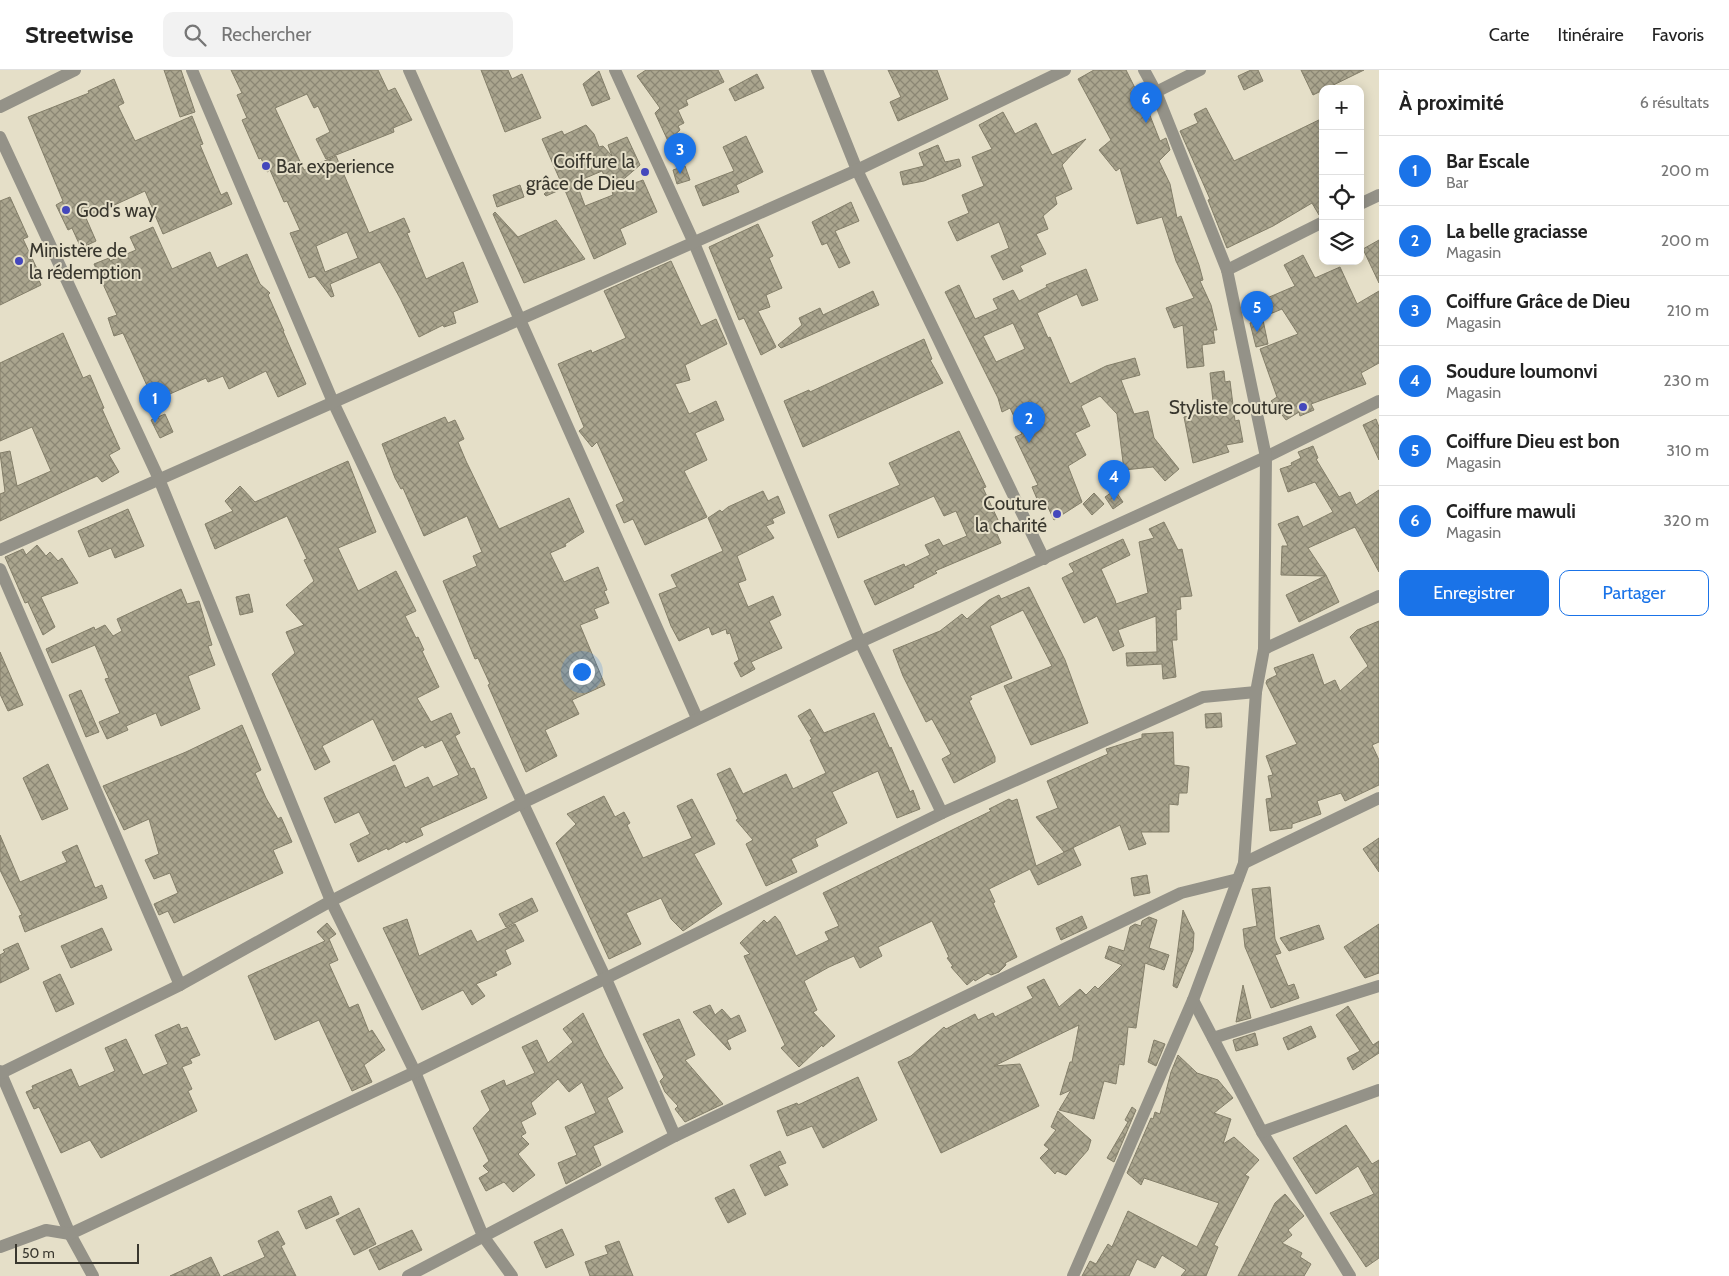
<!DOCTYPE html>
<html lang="fr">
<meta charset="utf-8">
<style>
:root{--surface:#fff;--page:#f2f2f2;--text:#222;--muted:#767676;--line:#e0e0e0;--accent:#1a73e8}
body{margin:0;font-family:Cabin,sans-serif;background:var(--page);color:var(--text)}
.controls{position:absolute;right:15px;top:15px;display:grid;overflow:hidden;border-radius:10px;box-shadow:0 2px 12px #0003}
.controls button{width:45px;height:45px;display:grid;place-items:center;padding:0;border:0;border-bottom:1px solid var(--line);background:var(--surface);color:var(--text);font:25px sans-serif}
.scale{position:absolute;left:15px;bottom:12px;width:124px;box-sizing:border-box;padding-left:5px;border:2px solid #39372e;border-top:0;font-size:14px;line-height:18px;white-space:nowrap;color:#39372e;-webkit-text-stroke:4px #e5dfc8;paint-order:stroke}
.you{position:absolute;left:581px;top:601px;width:18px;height:18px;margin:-12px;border:4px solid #fff;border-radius:50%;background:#1a73e8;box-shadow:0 0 0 8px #1a73e833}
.badge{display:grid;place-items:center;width:32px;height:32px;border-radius:50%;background:var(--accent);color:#fff;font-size:16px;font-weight:700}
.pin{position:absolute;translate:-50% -41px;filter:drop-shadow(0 1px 2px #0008)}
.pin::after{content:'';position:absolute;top:26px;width:18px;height:15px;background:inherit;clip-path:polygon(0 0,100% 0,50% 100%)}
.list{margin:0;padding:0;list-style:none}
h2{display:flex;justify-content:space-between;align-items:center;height:65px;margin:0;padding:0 20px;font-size:21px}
h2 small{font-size:16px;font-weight:400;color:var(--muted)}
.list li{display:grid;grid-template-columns:32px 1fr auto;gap:15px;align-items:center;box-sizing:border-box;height:70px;padding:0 20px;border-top:1px solid var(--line)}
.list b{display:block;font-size:19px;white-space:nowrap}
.list p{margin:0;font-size:16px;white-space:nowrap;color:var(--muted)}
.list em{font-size:16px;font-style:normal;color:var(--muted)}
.actions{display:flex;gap:10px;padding:15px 20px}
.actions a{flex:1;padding:11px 0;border:1px solid var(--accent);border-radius:10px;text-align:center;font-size:18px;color:var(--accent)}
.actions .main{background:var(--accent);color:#fff}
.icon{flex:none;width:28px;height:28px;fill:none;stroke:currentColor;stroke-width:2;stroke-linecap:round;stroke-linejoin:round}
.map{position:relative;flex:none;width:1379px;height:1206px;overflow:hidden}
header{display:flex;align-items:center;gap:30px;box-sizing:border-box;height:70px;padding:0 25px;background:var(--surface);border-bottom:1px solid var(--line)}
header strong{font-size:24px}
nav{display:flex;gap:28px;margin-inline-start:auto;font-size:18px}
.search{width:350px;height:45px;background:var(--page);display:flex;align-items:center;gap:12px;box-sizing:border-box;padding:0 18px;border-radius:10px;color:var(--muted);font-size:19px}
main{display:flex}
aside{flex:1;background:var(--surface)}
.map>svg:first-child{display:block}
.building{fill:url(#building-cross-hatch);stroke:#837e69;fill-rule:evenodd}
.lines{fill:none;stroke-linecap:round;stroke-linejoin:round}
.minor{stroke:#949288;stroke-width:12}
.poi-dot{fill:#4447bc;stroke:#e5dfc8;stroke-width:2}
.labels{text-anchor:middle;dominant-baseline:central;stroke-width:4;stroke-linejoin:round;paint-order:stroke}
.poi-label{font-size:19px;fill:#39372e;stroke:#e5dfc8;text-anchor:end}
</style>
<header>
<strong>Streetwise</strong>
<div class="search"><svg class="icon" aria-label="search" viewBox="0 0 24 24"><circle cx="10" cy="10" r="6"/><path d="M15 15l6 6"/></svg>Rechercher</div>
<nav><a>Carte</a><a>Itinéraire</a><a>Favoris</a></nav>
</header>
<main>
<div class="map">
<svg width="1379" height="1206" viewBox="0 0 1379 1206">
<defs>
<pattern id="building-cross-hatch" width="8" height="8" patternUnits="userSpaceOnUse" patternTransform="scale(1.25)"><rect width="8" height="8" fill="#aaa58e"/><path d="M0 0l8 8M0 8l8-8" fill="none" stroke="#8b8774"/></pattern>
</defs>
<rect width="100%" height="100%" fill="#e5dfc8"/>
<!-- building -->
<g class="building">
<path d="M164 0H181L195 42 180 47Z"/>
<path d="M231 0H378L388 21 395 18 412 50 393 58 394 62 326 89 316 69 330 62 318 36 314 38 307 24 275 38 304 100 336 86 369 163 404 148 410 162 407 163 426 209 463 192 478 232 453 242 456 253 444 257 443 255 419 267 400 228 380 192 330 214 334 226 331 227 315 206 309 208 290 163 300 160 287 131 284 132 270 100 267 102 261 88 259 89 245 57 242 50 247 48 237 25 242 23ZM347 162 358 188 325 202 316 176Z"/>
<path d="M481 0H508L512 9 522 4 541 48 505 62Z"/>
<path d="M646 0H718L724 12 686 30 688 35 678 40 684 53 678 56 680 60 668 71 655 43 660 38 637 6Z"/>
<path d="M888 0H937L948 29 898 51 890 32 901 27Z"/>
<path d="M1094 0H1126L1136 20 1130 23 1143 45 1149 43 1160 71 1166 68 1170 80 1159 91 1170 114 1177 148 1181 146 1199 195 1203 210 1200 211 1211 235 1217 260H1213L1215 273 1202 275 1204 296 1187 298 1183 255 1174 258 1166 238 1194 228 1176 191 1162 147 1137 154 1120 98 1116 101 1099 80 1111 70 1078 9Z"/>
<path d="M1251 0H1258L1263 11 1244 20 1238 6Z"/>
<path d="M1301 0H1364L1313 25Z"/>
<path d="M599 1 610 29 592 36 583 14Z"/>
<path d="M757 4 764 18 735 31 729 19Z"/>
<path d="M114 9 124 33 118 36 135 71 192 46 203 74 200 75 221 125 227 122 232 134 163 164 145 121 86 148 96 171 81 178 72 158 68 160 56 135 63 131 28 47 89 23 88 21Z"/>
<path d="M1206 38 1234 91 1323 48V144L1319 145 1312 133 1273 156 1227 178 1208 130 1210 129 1180 61 1198 53 1194 44Z"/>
<path d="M1003 42 1015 64 1036 53 1052 85 1086 69 1062 95 1072 119 1055 127 1057 134 1043 146 1048 159 1036 164 1046 184 1020 196 1023 201 1003 210 991 186 1009 178 999 152 957 171 948 152 969 143 962 125 984 116 972 87 992 79 979 55Z"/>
<path d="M586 55 594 64 599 77 603 76 612 86 608 75 627 67 640 95 611 120 602 101 576 112 585 136 613 125 612 121 643 110 657 142 620 159 626 174 594 189 564 118 546 126 544 124 560 110 542 69 562 61 564 65Z"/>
<path d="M746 66 763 102 736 115 739 122 703 136 695 116 734 101 723 77Z"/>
<path d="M938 75 945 92 959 89 961 96 924 111 903 115 900 102 924 96 919 83Z"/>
<path d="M685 96 690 110 677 114 673 100Z"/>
<path d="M520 115 524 127 497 137 493 125Z"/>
<path d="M10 127 28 167 23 169 39 203 36 204 41 215 0 235V131Z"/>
<path d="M851 132 859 151 835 161 850 193 839 198 827 173 822 175 812 152Z"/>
<path d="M495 142 518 167 556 150 585 189 524 213 493 144Z"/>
<path d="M758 154 773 186 769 188 782 218 766 225 770 237 758 241 776 277 761 285 744 248 739 250 709 177Z"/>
<path d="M153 157 172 199 210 182 217 198 247 184 260 214 270 223 268 225 284 261H283L306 314 278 327 266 301 229 319 223 306 208 312 206 308 154 331 123 263 114 266 108 248 117 245 94 194 109 188 110 191 136 180 130 167Z"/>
<path d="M1379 170V213L1363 179Z"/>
<path d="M1303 185 1315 208 1340 197 1357 234 1379 221V293L1361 303 1366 314 1311 334 1314 340 1300 346 1299 342 1286 350 1271 331 1277 327 1260 279 1298 264 1282 239 1258 249 1253 234 1295 216 1284 195Z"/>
<path d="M671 191 701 256 716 249 727 274 685 295 690 310 675 314 689 344 716 331 724 350 695 363 707 390 684 401 707 447 645 475 633 449 624 453 616 435 624 431 597 372 592 377 579 361 584 357 558 294 591 280 592 283 626 268 604 221Z"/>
<path d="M1086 199 1098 230 1082 236 1077 224 1037 243 1048 268 1050 267 1070 314 1106 296 1135 288 1140 305 1121 310 1134 344 1148 341 1154 368 1179 399 1165 411 1153 397 1124 400 1117 344 1100 326 1081 336 1090 356 1075 363 1086 385 1068 396 1082 432 1054 450 1046 433 1040 436 1032 417 1038 415 1015 367 1022 364 1010 338 1002 342 998 328 945 222 959 215 975 249 998 239 993 229 1013 220 1019 231 1047 217 1046 215ZM1013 253 1025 279 996 292 983 266Z"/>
<path d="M873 221 879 235 781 278 778 275 802 255 799 248 820 238 823 245Z"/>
<path d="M1263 250 1268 274 1256 277 1250 253Z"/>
<path d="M63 263 83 308 90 305 104 338 102 339 120 379 109 385 119 402 102 412 97 406 0 451V424L5 422 0 383 10 381 17 416 51 401 32 357 0 371V293Z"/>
<path d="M924 269 932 289 930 290 943 313 803 377 784 331 809 320 810 322Z"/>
<path d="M1224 301 1225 312 1230 311 1235 351 1239 350 1243 372 1226 375 1229 382 1193 393 1184 347 1214 341 1210 303Z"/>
<path d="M165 344 173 362 160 368 151 350Z"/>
<path d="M445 347 448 353 455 350 464 369 458 372 466 391 499 459 569 428 584 462 565 474 566 476 550 483 564 512 598 497 607 520 604 521 609 533 594 539 598 548 580 555 605 615 572 630 579 644 545 660 557 686 526 702 488 615 490 614 478 588 475 589 443 511 477 496 473 486 482 482 467 446 424 466 403 418 401 419 395 408 382 374Z"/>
<path d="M1376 349 1379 357V390L1363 355Z"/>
<path d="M959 361 986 417 983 418 998 450 992 453 1001 473 935 501 937 503 913 515 914 517 875 535 864 511 904 494 905 497 930 485 925 475 939 469 943 476 967 466 956 441 944 446 934 426 838 468 829 445 900 415 889 393Z"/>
<path d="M1313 376 1318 388 1316 389 1339 427 1350 422 1356 435 1379 420V502L1355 457 1308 478 1326 505 1339 532 1299 552 1286 525 1325 506 1281 505 1282 476H1288L1278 454 1298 446 1303 457 1333 442 1315 412 1288 422 1280 399 1292 395 1291 393 1301 388 1298 382Z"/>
<path d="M348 391 376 462 338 478 358 521 396 501 416 541 405 546 416 568 418 567 424 580 422 581 439 617 417 628 431 652 451 643 460 663 455 666 471 699 474 698 487 728 420 758 423 765 406 773 405 771 388 780 387 778 358 792 350 774 370 764 359 742 335 753 324 728 395 695 405 718 428 707 433 717 459 705 442 670 425 678 423 675 393 691 373 649 322 676 330 692 315 700 272 604 295 583 286 562 304 555 286 535 314 511 304 490 307 489 287 446 215 479 205 454 233 441 225 431 240 416 255 432Z"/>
<path d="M1115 420 1123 432 1113 439 1105 427Z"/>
<path d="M763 421 768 431 778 426 785 443 772 449 774 453 766 456 774 468 737 486 746 510 738 513 748 537 773 526 781 545 769 551 782 578 751 592 755 599 741 607 734 593 739 590 730 563 727 564 726 559 712 565 709 557 679 571 671 556 659 524 677 517 671 505 723 481 708 448 720 440 722 442 728 437Z"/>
<path d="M1094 423 1104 434 1092 445 1083 434Z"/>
<path d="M128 439 144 476 115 488 111 478 89 487 78 461Z"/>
<path d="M1164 452 1178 480 1182 479 1192 526 1180 527 1181 539 1176 540 1177 570H1172L1176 607 1163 609 1162 594 1127 596 1126 583 1157 582 1156 546 1118 560 1124 576 1113 581 1097 546 1084 553 1062 508 1074 502 1069 494 1123 469 1130 485 1101 499 1115 530 1116 534 1148 523 1139 472 1154 468 1149 459Z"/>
<path d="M37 475 46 486 50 482 58 491 62 488 78 513 41 527 55 557 43 565 28 532 25 533 5 487 23 479 26 485Z"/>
<path d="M1029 517 1065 590 1088 653 1031 675 1004 616 1052 596 1023 540 990 556 1012 608 970 626 972 629 969 631 995 687V692L954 713 942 689 951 684 932 649 926 652 903 606 893 580 940 561 962 544 967 549 989 530 999 525 1001 529Z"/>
<path d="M181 519 187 534 199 531 212 575 208 576 215 595 188 606 200 639 161 656 156 643 126 656 128 660 107 669 99 652 120 643 105 609 109 608 95 575 52 593 46 579 94 557 95 560 105 555 113 566 122 561 117 549Z"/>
<path d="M249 524 253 542 240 545 236 527Z"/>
<path d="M1379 551V672L1372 675 1379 690V715L1345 731 1341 723 1317 731 1321 744 1292 754V758L1270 761 1266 729 1272 728 1268 706 1273 705 1266 686 1297 674 1266 613 1267 610 1277 605 1274 598 1313 584 1324 615 1335 610 1340 621 1368 596 1350 567 1357 560Z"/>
<path d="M0 582 23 635 8 641 0 624Z"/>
<path d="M81 620 99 662 86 667 69 625Z"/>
<path d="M810 639 824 663 874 643 890 679 891 677 910 722 913 720 920 739 897 748 878 701 832 722 847 753 815 769 818 776 791 789 797 802 766 816 746 774 753 770 736 750 738 749 717 704 730 698 743 724 786 704 793 719 826 703 810 670 812 669 798 646Z"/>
<path d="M1221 643 1222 657 1206 658 1205 644Z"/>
<path d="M242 655 261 700 255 703 266 728 278 749 281 747 292 772 273 780 283 803 174 853 168 841 159 845 154 834 178 823 170 803 154 809 145 790 159 784 149 749 124 760 103 716 186 682Z"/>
<path d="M1173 662 1174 695 1189 697 1187 723H1179L1178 735 1169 734V762H1141L1146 774 1129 780 1120 755 1064 782 1036 747 1058 738 1047 711 1108 684 1106 679 1142 668V664Z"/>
<path d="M48 694 68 739 42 750 23 708Z"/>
<path d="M604 726 615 747 624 742 630 753 627 755 643 788 692 768 677 736 692 729 715 774 694 784 722 834 683 861 671 849 661 828 626 843 641 874 609 889 556 773 576 754 567 744Z"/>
<path d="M1009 729 1012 731 1017 729 1036 796 1073 778 1081 795 1038 815 1030 799 989 819 995 832 993 833 1017 887 1005 893 1006 895 999 902 991 905 988 903 975 911 974 909 967 915 951 897 953 896 947 888 949 887 932 851 878 877 882 886 860 898 854 886 829 897 804 911 817 940 813 942 835 966 823 977 822 975 799 997 781 978 785 975 744 886 750 884 740 873 764 850 767 853 775 846 780 852 796 886 829 870 825 862 839 856 823 823 991 741 989 739Z"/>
<path d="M0 765 20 812 67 792 62 782 77 775 95 818 102 815 107 828 25 862 19 846 22 845 0 800Z"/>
<path d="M1379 768V802L1363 779Z"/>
<path d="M1147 805 1150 823 1134 826 1131 808Z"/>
<path d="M1270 817 1275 869 1281 883 1275 885 1288 916 1294 914 1299 928 1271 938 1245 877 1243 859 1257 856 1252 819Z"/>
<path d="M532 828 538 841 506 857 499 844Z"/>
<path d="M1183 840 1194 863 1193 880 1177 918 1173 916Z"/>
<path d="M1082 846 1087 858 1061 870 1056 858Z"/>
<path d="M1149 847 1157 850 1149 878 1169 885 1164 900 1145 893 1136 958 1128 957 1124 995 1119 994 1116 1014 1104 1011 1094 1049 1059 1040 1071 1020 1060 1025 1070 992H1072L1079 955 994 996 1020 994 1039 1036 941 1083 898 992 911 986 944 957 946 959 975 944 978 950 993 943 995 947 1033 928 1027 917 1044 909 1059 937 1080 919 1086 925 1095 916 1098 919 1122 895 1105 888 1109 876 1124 881 1130 857 1135 854 1141 856 1142 851Z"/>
<path d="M407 849 419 886 471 860 477 872 515 854 524 871 505 880 511 894 495 902 497 905 476 914 485 926 472 935 463 920 422 940 383 858Z"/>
<path d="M327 853 336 864 329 869 338 890 329 894 349 938 358 934 369 962 372 960 385 980 364 995 372 1012 352 1021 319 950 275 970 248 906 325 871 317 862Z"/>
<path d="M1379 854V903L1365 908 1344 877Z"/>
<path d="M1319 855 1324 869 1289 881 1280 868Z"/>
<path d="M102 858 112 880 71 898 61 876Z"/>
<path d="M18 873 29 899 0 913V885L5 882 3 880Z"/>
<path d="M60 904 74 934 56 942 43 912Z"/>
<path d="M1243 915 1251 948 1236 952Z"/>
<path d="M710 935 715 945 722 939 731 949 739 945 746 961 727 970 731 979 729 980 693 942Z"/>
<path d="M1348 936 1373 975 1379 971V983L1353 1000 1347 988 1360 981 1336 945Z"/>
<path d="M583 943 604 986 623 1018 607 1028 623 1062 593 1076 601 1095 566 1114 558 1093 577 1085 565 1057 596 1043 582 1012 569 1022 558 1009 531 1033 536 1044 521 1052 526 1063 521 1066 529 1074 518 1084 535 1105 513 1122 504 1112 486 1121 479 1108 489 1102 483 1096 489 1091 473 1058 490 1040 481 1021 504 1010 506 1016 535 1003 522 977 537 970 548 993 573 972 563 959Z"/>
<path d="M679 949 695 985 685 990 723 1034 685 1052 675 1039 678 1036 665 1022 660 1011 664 1007 643 964Z"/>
<path d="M179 954 181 959 187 957 200 985 190 989 192 993 182 997 192 1019 188 1021 197 1041 101 1088 90 1070 61 1083 39 1037 34 1039 26 1022 33 1019 32 1016 71 999 79 1017 115 1001 105 978 126 969 143 1005 168 994 155 965Z"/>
<path d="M1311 956 1316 967 1288 980 1283 968Z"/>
<path d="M1255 963 1258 975 1236 981 1233 970Z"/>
<path d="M1154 970 1165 974 1156 996 1148 992Z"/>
<path d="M1178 985 1197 1003 1218 1010 1233 1028 1214 1043 1231 1049 1223 1074 1234 1067 1259 1090 1245 1105 1249 1107 1214 1175 1218 1177 1206 1206H1181L1186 1200 1162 1185 1155 1198 1137 1189 1129 1206H1082L1090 1191 1096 1194 1108 1174 1112 1177 1128 1141 1197 1177 1219 1133 1144 1108 1141 1115 1127 1103 1151 1048 1153 1049 1155 1042 1160 1044 1171 1002Z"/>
<path d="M858 1007 877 1050 823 1078 812 1056 787 1066 777 1041 797 1033 798 1035Z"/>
<path d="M1132 1037 1136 1040 1114 1092 1107 1088 1128 1052 1125 1050Z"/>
<path d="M1058 1041 1091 1070 1088 1080 1066 1105 1057 1101 1055 1104 1040 1088 1049 1079 1044 1075 1056 1060 1051 1057Z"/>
<path d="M1346 1055 1372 1094 1379 1090V1188L1366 1197 1330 1143 1374 1124 1358 1096 1316 1124 1293 1088Z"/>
<path d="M780 1081 786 1093 778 1096 788 1115 765 1126 750 1095Z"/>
<path d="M734 1119 746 1144 728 1153 715 1128Z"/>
<path d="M1285 1124 1304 1146 1288 1160 1292 1165 1282 1173 1302 1183 1300 1187 1311 1194 1304 1206H1238L1275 1133Z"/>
<path d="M331 1126 339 1144 306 1159 298 1141Z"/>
<path d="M359 1138 376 1174 354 1185 336 1150Z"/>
<path d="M562 1159 574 1185 546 1198 534 1172Z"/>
<path d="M412 1160 422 1180 379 1200 369 1180Z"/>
<path d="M278 1161 285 1174 281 1176 296 1206H223L265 1187 258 1171Z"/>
<path d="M619 1171 633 1206H590L585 1192 608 1184 605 1176Z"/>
<path d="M211 1187 220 1206H170Z"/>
</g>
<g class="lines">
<!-- minor -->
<g class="minor">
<path d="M192 0 333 332 606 909 675 1066"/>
<path d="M409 0 697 648"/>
<path d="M615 0 694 173 860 572 942 743"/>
<path d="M817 0 857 100 1044 489"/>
<path d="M1156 22 1200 0"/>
<path d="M0 37 75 0"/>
<path d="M0 67 159 409 331 831 415 1002 483 1166 512 1206"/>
<path d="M1360 134 1379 125"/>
<path d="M1227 200 1323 152"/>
<path d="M0 480 857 100 1065 0"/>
<path d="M0 499 180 915"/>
<path d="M1264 579 1379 526"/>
<path d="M1244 793 1379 728"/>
<path d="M1193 930 1262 1062 1350 1206"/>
<path d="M1213 968 1379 916"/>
<path d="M0 1001 70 1164 93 1206"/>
<path d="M1 1003 180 915 331 831 522 733 860 572 1266 387 1379 331"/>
<path d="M1262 1062 1379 1020"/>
<path d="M0 1177 46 1160 70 1164 415 1002 942 743 1203 627 1256 622"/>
<path d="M408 1206 675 1066 1181 823 1238 809"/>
<path d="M1073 1206 1193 930 1244 793 1256 622 1264 579 1266 387 1227 200 1156 22 1144 0"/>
</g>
</g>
<!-- markers -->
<g class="poi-dot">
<circle cx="266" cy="96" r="5"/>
<circle cx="645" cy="102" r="5"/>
<circle cx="66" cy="140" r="5"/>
<circle cx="19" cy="191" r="5"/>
<circle cx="1303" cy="337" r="5"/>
<circle cx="1057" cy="444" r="5"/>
</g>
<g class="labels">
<!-- poi labels -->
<g class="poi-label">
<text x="635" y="91">Coiffure la<tspan x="635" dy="22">grâce de Dieu</tspan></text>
<text x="276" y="96" text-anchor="start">Bar experience</text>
<text x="76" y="140" text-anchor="start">God's way</text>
<text x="29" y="180" text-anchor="start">Ministère de<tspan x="29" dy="22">la rédemption</tspan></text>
<text x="1293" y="337">Styliste couture</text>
<text x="1047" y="433">Couture<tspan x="1047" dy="22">la charité</tspan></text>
</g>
</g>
</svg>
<div class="controls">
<button>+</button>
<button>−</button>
<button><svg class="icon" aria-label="locate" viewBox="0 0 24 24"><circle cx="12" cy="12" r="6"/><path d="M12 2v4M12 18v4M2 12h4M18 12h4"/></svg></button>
<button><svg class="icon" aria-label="layers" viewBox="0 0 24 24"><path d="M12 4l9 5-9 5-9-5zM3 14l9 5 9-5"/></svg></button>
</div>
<div class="scale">50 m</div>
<div class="you"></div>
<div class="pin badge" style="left:155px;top:353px">1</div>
<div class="pin badge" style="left:1029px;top:373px">2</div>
<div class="pin badge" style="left:680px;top:104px">3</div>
<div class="pin badge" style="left:1114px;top:431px">4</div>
<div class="pin badge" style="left:1257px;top:262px">5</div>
<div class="pin badge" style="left:1146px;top:53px">6</div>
</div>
<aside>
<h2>À proximité<small>6 résultats</small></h2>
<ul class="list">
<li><span class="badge">1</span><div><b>Bar Escale</b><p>Bar</p></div><em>200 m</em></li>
<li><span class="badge">2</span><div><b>La belle graciasse</b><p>Magasin</p></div><em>200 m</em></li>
<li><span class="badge">3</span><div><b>Coiffure Grâce de Dieu</b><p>Magasin</p></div><em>210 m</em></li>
<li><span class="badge">4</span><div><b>Soudure loumonvi</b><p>Magasin</p></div><em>230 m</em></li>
<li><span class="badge">5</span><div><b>Coiffure Dieu est bon</b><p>Magasin</p></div><em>310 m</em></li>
<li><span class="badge">6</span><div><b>Coiffure mawuli</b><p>Magasin</p></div><em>320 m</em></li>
</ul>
<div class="actions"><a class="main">Enregistrer</a><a>Partager</a></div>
</aside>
</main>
